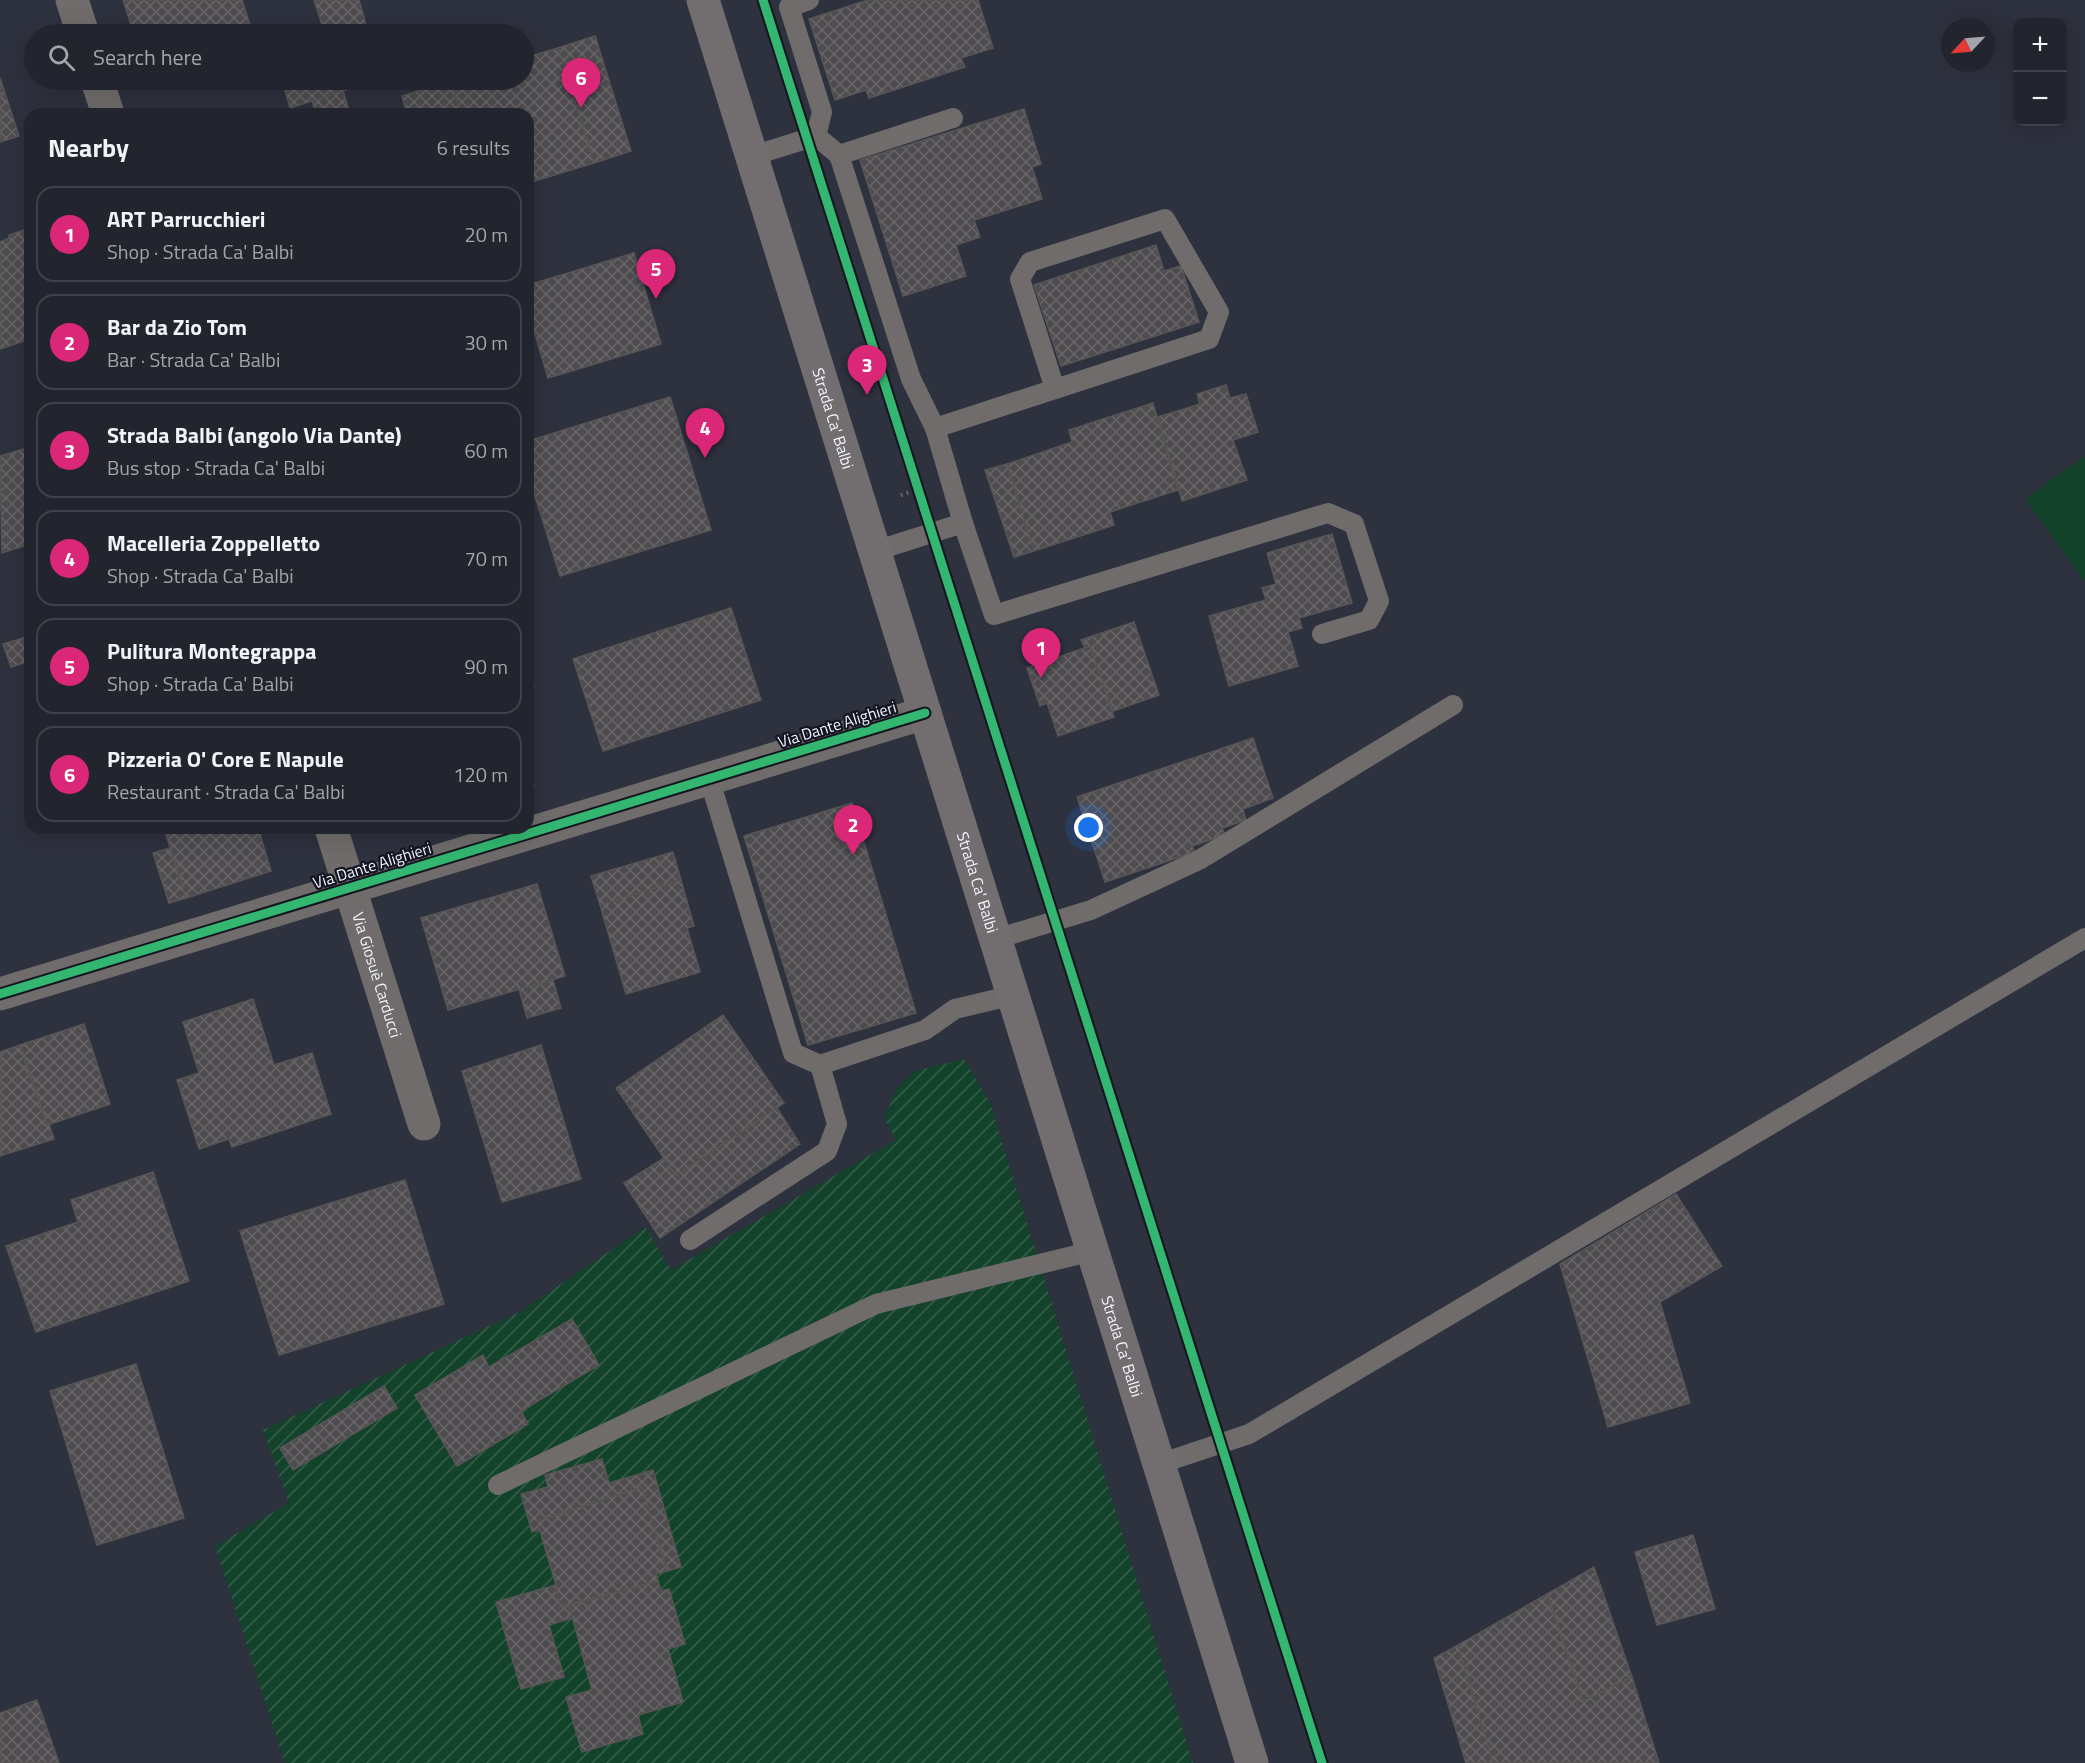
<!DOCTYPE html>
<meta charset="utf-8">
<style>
:root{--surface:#22252e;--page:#2e313a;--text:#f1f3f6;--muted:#a2a5aa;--line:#3f424a;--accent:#db2777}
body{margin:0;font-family:"Titillium Web",sans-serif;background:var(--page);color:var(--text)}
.controls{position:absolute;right:18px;top:18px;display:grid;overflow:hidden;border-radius:12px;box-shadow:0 6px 24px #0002}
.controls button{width:54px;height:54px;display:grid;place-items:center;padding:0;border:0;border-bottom:2px solid var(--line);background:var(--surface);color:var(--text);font:30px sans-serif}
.compass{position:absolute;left:1941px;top:18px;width:54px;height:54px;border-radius:50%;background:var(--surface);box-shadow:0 6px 24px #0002;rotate:244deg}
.you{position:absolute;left:1089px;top:828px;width:21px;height:21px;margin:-15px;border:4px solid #fff;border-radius:50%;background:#1a73e8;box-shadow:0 0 0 9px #1a73e833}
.badge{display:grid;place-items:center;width:39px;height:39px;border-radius:50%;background:var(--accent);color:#fff;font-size:20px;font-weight:700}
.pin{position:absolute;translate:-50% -50px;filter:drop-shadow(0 2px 3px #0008)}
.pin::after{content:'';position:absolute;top:32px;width:21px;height:18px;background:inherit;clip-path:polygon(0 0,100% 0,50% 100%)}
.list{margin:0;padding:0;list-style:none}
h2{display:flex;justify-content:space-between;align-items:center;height:78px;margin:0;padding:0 24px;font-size:26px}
h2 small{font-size:20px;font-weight:400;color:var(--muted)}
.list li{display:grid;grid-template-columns:39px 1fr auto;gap:18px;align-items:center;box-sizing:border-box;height:96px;margin:0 12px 12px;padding:0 12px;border:2px solid var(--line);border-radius:18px}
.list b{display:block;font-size:22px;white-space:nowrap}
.list p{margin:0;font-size:20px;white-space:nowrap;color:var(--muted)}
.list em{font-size:20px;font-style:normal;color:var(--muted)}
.icon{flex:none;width:33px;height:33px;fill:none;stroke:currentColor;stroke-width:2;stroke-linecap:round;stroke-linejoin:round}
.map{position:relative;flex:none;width:2085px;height:1763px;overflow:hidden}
.search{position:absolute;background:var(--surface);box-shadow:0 6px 24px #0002;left:24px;top:24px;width:510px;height:66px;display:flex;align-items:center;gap:15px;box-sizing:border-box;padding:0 21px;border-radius:33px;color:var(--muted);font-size:22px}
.panel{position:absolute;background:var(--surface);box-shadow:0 6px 24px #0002;left:24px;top:108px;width:510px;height:726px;border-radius:18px}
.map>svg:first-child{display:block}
.grass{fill:#14432c}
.garden{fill:url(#garden-furrows)}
.building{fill:url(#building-cross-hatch);stroke:#585557;stroke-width:1.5}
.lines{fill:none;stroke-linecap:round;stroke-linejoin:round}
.path{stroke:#6f6e71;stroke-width:4;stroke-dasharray:1.5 4.5;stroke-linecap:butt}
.lane{stroke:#6f6c6b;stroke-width:20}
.street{stroke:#6f6c6b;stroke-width:33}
.secondary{stroke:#726e70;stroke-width:33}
.cycleway-casing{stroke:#131521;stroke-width:13}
.cycleway{stroke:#33b770;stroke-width:9}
.labels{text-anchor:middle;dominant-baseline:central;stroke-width:4.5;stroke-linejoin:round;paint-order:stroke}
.street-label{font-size:16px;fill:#f2f4ff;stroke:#131521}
</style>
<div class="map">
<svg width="2085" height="1763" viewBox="0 0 2085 1763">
<defs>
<pattern id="garden-furrows" width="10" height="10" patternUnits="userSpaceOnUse" patternTransform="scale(1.5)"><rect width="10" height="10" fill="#14432c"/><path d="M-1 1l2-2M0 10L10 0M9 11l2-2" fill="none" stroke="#375f4c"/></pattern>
<pattern id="building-cross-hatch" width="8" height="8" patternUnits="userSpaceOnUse" patternTransform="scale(1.5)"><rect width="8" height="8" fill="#4e4c4f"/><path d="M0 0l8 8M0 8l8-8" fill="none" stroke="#686669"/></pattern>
</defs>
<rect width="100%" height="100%" fill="#2e313e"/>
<!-- grass -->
<path class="grass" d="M2085 456V582L2025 499Z"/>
<!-- garden -->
<path class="garden" d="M964 1059 990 1103 1193 1763H285L215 1546 289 1503 263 1430 520 1312 645 1227 671 1270 896 1140 884 1118 898 1086 915 1071Z"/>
<!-- building -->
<g class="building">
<path d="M123 0H242L253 34H134Z"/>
<path d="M314 0H359L366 25 333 34H325Z"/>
<path d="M868 0H978L993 48 961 58 965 67 869 98 866 90 835 100 809 19Z"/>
<path d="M595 36 631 151 594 163 558 48Z"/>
<path d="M558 48 594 163 528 183V114H461L451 81 524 80V58Z"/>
<path d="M0 78 19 136 0 142Z"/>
<path d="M282 80H339L343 91 290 108Z"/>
<path d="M339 80H376L343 91Z"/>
<path d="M451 81 461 114H407L402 96Z"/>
<path d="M343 91 350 114H316L312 101Z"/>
<path d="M1024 109 1041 164 1032 167 1042 199 974 220 980 237 956 245 966 276 903 296 860 160Z"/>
<path d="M30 228V346L27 340 0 349V242L9 238V235Z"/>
<path d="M1156 245 1164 271 1181 266 1199 322 1061 366 1034 285Z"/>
<path d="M634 253 661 344 548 378 528 310V285Z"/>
<path d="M1226 385 1230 398 1246 394 1258 432 1233 440 1247 480 1182 501 1158 417 1200 404 1197 394Z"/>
<path d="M670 397 711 530 560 576 528 474V441Z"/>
<path d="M1153 403 1178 490 1110 512 1114 525 1034 551 1007 464 1072 442 1069 430Z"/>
<path d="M30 447V544L2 553 0 456Z"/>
<path d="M1007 464 1034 551 1014 557 985 470Z"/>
<path d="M1332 534 1352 603 1299 618 1302 628 1288 632 1298 666 1229 686 1209 616 1266 600 1262 588 1276 584 1267 553Z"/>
<path d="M731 608 761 700 603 751 573 659Z"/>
<path d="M1134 622 1159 695 1113 711 1090 646 1085 648 1081 640Z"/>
<path d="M30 636V661L11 667 3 644Z"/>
<path d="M1090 646 1114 717 1058 736 1047 703 1040 706 1027 668Z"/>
<path d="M528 667 534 686 528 688Z"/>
<path d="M1253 738 1273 798 1243 809 1246 820 1222 828 1225 835 1192 846 1195 852 1105 882 1077 797Z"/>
<path d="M528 766 534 786 528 788Z"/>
<path d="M852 803 916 1013 808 1045 744 836Z"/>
<path d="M164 828H267L259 831 271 871 186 898Z"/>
<path d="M170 848 186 898 169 903 153 853Z"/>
<path d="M673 852 681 880 600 905 591 876Z"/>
<path d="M681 880 694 926 687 928 700 972 626 994 600 905Z"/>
<path d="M537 884 565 976 448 1010 421 918Z"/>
<path d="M553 980 561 1008 527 1018 519 989Z"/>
<path d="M253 999 274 1065 312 1053 331 1114 232 1147 229 1139 199 1149 177 1080 199 1073 183 1022Z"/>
<path d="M723 1015 784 1103 676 1176 616 1088Z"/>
<path d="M84 1024 110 1104 47 1125 20 1045Z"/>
<path d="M20 1045 47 1125 49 1124 54 1139 0 1156V1052Z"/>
<path d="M541 1045 581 1179 502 1202 462 1071Z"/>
<path d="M777 1108 800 1144 660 1238 624 1183 664 1158 676 1176Z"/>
<path d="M153 1172 189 1281 36 1332 6 1246 78 1222 71 1200Z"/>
<path d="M405 1180 444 1304 279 1355 240 1231Z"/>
<path d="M1676 1194 1722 1266 1660 1302 1690 1403 1608 1427 1560 1264Z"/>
<path d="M572 1319 599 1365 521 1411 528 1424 457 1466 415 1395 483 1355 489 1367Z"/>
<path d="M136 1364 184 1518 97 1545 50 1391Z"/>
<path d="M384 1386 397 1408 293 1470 280 1448Z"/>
<path d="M602 1459 609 1483 653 1470 681 1567 667 1571 642 1487 537 1521 540 1529 532 1532 521 1494 548 1487 545 1475Z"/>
<path d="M642 1487 667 1571 656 1574 658 1581 560 1607 556 1585 537 1521Z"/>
<path d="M1693 1535 1715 1609 1657 1625 1635 1552Z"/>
<path d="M1594 1567 1632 1677 1583 1701 1547 1594Z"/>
<path d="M658 1581 661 1591 669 1589 685 1644 668 1649 683 1702 638 1715 643 1734 582 1752 566 1697 592 1690 569 1605Z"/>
<path d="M556 1585 560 1607 569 1605 572 1618 549 1625 564 1677 521 1689 496 1602Z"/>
<path d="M1547 1594 1583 1701 1632 1677 1659 1763H1493L1458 1645Z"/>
<path d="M1458 1645 1493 1763H1466L1434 1658Z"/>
<path d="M37 1700 59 1763H0V1713Z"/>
</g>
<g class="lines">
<!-- path -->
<g class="path">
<path d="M901 495 916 490"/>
<path d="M966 640 1044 887"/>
<path d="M1065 955 1209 1408"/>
<path d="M1231 1478 1322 1763"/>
</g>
<!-- lane -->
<g class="lane">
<path d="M809 0 789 7 822 112 816 136"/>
<path d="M752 156 816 136 839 155"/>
<path d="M935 428 911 379 839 155 953 118"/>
<path d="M963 523 935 428 1209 339 1219 312 1165 219 1030 262 1020 279 1055 389"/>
<path d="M875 551 963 523 994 615 1328 513 1354 524 1379 601 1369 620 1322 634"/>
<path d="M709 778 793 1053 820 1065 925 1030 955 1009 1014 995"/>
<path d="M996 939 1091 910 1199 860 1453 705"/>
<path d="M690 1240 827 1151 837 1124 820 1065"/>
<path d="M1159 1464 1249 1434 2085 938"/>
<path d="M498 1485 876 1304 1093 1251"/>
</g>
<!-- street -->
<g class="street">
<path d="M72 0 83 34"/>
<path d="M97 80 108 114"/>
<path id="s1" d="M331 828 424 1124"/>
<path d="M0 994 925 713"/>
</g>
<!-- secondary -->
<path class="secondary" id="s2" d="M703 0 1252 1763"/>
<defs>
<g id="cycleway">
<path d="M763 0 1322 1763"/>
<path d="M0 994 925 713"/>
</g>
</defs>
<!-- cycleway casing -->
<use href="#cycleway" class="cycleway-casing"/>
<!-- cycleway -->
<use href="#cycleway" class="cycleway"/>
</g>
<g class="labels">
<!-- street labels -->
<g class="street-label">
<text stroke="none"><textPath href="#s2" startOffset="438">Strada Ca' Balbi</textPath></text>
<text transform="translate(837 724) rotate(-17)">Via Dante Alighieri</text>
<text transform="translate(372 865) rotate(-17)">Via Dante Alighieri</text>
<text stroke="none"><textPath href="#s2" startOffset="924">Strada Ca' Balbi</textPath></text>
<text stroke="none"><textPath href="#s1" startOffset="154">Via Giosuè Carducci</textPath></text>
<text stroke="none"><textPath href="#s2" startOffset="1410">Strada Ca' Balbi</textPath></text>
</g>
</g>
</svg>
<div class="controls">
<button>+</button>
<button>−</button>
</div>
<svg class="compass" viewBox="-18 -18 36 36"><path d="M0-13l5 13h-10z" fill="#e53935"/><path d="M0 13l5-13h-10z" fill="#a2a5aa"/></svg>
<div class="you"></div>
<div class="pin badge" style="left:1041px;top:678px">1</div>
<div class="pin badge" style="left:853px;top:855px">2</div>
<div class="pin badge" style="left:867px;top:395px">3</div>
<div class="pin badge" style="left:705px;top:458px">4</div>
<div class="pin badge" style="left:656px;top:299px">5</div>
<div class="pin badge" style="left:581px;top:108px">6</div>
<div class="search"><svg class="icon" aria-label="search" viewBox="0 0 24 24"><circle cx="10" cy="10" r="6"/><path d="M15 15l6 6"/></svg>Search here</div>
<section class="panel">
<h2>Nearby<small>6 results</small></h2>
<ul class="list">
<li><span class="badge">1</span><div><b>ART Parrucchieri</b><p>Shop · Strada Ca' Balbi</p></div><em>20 m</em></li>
<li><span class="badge">2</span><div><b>Bar da Zio Tom</b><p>Bar · Strada Ca' Balbi</p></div><em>30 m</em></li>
<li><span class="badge">3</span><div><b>Strada Balbi (angolo Via Dante)</b><p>Bus stop · Strada Ca' Balbi</p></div><em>60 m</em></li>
<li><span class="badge">4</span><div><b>Macelleria Zoppelletto</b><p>Shop · Strada Ca' Balbi</p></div><em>70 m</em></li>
<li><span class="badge">5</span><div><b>Pulitura Montegrappa</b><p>Shop · Strada Ca' Balbi</p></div><em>90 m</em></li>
<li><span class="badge">6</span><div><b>Pizzeria O' Core E Napule</b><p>Restaurant · Strada Ca' Balbi</p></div><em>120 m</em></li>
</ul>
</section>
</div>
